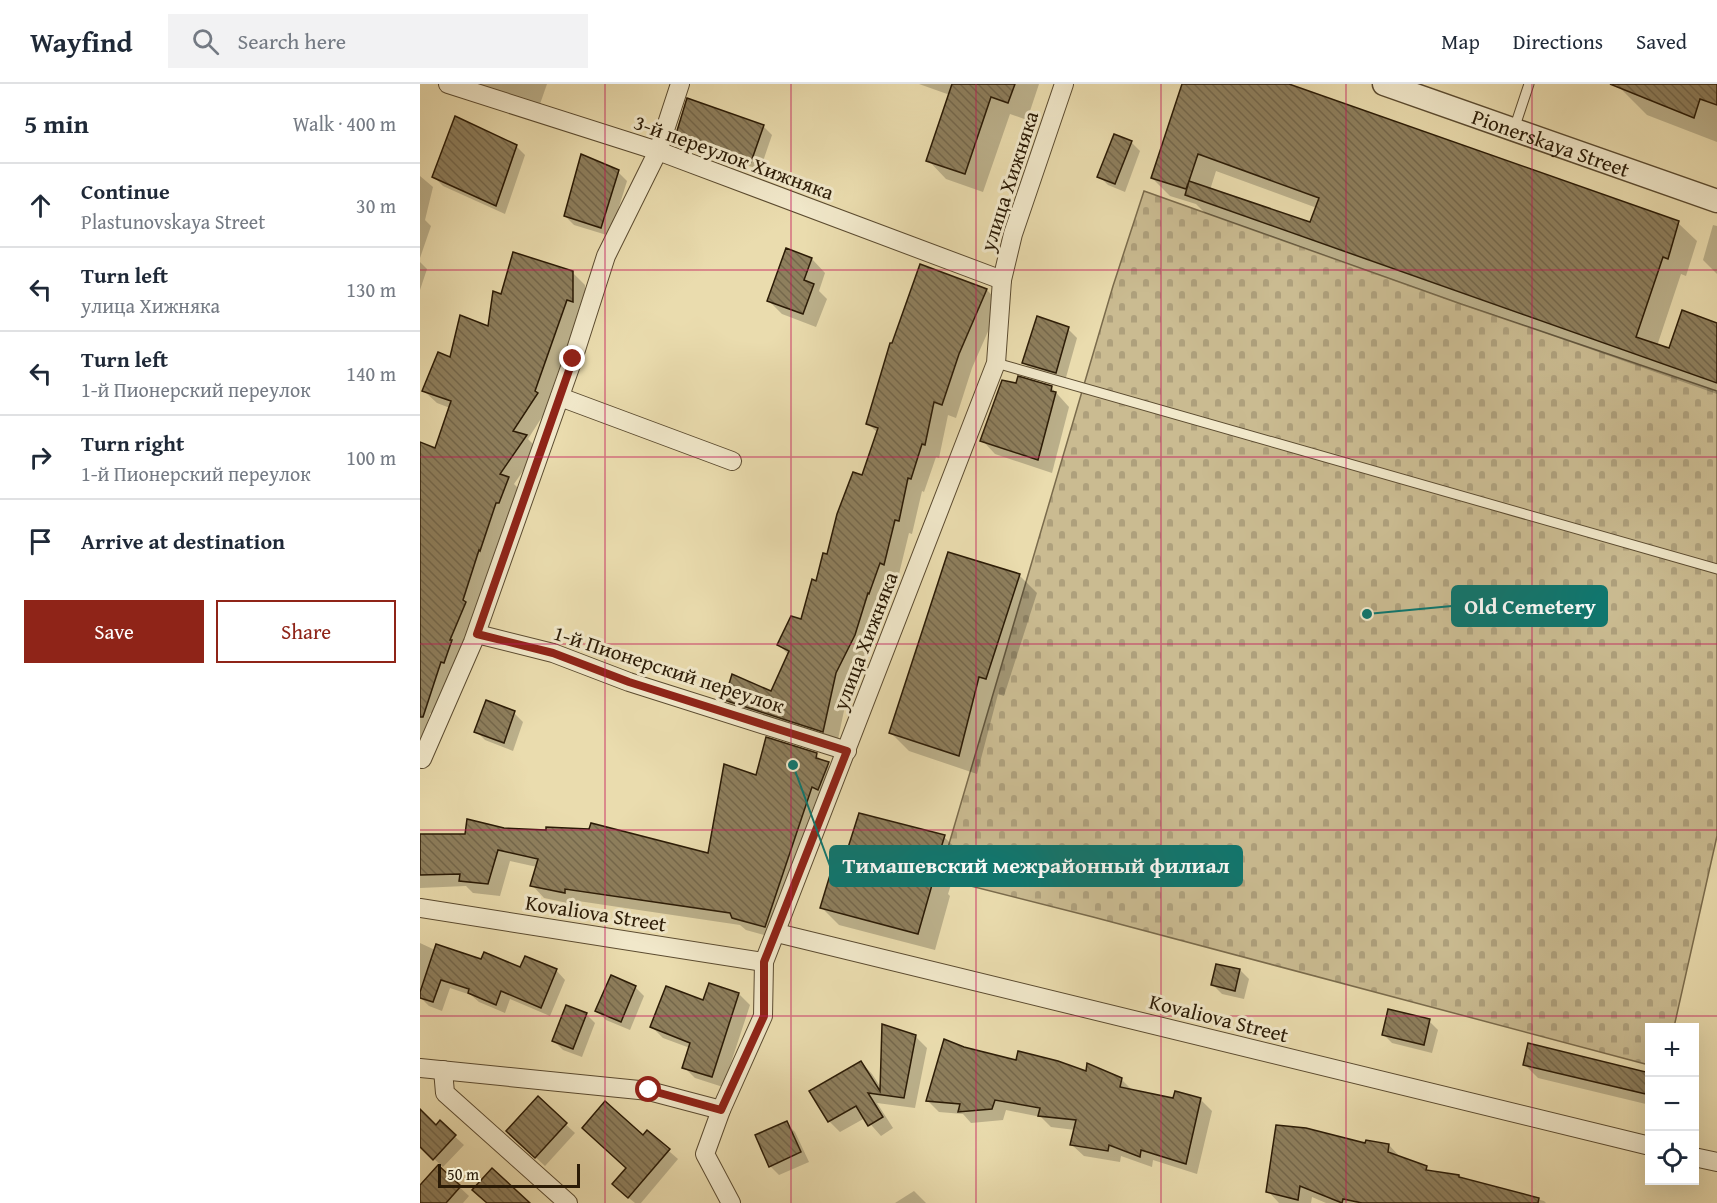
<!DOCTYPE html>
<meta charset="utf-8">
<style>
:root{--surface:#fff;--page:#f2f2f3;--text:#1f2937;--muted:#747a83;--line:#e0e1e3;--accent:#8f2418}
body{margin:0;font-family:"Gentium Book Plus",serif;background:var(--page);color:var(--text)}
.controls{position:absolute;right:18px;bottom:18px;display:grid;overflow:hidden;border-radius:0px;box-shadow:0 6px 24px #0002}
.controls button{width:54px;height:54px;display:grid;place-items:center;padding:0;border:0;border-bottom:2px solid var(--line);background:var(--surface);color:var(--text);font:30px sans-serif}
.scale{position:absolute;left:18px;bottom:15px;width:142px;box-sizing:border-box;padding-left:6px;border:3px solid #2b1b06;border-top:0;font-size:16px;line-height:21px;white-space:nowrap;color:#2b1b06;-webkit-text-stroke:4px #f1e8ca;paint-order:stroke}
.stop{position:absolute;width:18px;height:18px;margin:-14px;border:4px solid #8f2418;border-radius:50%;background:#fff}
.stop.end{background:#8f2418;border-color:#fff;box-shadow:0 2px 6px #0008}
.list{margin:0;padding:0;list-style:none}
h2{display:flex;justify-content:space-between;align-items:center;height:78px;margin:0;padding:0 24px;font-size:26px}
h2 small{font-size:20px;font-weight:400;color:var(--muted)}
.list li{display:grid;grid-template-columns:39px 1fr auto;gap:18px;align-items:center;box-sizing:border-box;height:84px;padding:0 24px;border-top:2px solid var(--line)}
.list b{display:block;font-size:22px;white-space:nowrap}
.list p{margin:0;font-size:20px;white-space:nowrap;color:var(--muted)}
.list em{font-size:20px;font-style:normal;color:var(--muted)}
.actions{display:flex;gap:12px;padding:18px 24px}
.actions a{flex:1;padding:14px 0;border:2px solid var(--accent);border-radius:0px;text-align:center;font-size:21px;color:var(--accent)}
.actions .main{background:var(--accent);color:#fff}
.icon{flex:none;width:33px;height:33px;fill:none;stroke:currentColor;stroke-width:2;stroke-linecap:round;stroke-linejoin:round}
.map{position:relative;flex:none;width:1297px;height:1119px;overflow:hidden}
header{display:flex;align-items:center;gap:36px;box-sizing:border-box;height:84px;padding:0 30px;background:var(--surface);border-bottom:2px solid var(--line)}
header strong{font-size:28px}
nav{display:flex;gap:33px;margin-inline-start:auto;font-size:21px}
.search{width:420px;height:54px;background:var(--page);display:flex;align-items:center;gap:15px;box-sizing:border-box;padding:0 21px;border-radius:0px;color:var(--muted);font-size:22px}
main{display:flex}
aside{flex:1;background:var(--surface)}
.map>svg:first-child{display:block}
.cemetery{fill:url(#cemetery-stones);stroke:#7a6b4c;stroke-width:1.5}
.shadow{fill:#0003;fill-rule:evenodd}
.building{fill:url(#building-back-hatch);stroke:#2b1b06;stroke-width:1.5;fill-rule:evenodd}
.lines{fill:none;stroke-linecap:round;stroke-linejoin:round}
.service-casing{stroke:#5b4b30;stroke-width:11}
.minor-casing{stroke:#5b4b30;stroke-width:20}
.tertiary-casing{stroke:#5b4b30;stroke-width:25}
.service{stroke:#f1e8ca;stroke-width:9}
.minor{stroke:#f1e8ca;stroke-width:18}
.tertiary{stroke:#f1e8ca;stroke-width:22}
.route{stroke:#8f2418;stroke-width:8}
.grid{fill:none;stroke:#c2185b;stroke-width:1.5;stroke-opacity:0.55}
.labels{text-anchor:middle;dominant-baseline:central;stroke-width:6;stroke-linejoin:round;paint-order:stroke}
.street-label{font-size:21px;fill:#2b1b06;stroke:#f1e8ca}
.leader{fill:none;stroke:#0f766e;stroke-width:2}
.callout-dot{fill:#0f766e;stroke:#f1e8ca;stroke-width:2}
.callout{fill:#0f766e;stroke:#0f766e;stroke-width:2}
.callout-label{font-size:22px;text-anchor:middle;font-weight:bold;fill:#fff}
</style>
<header>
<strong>Wayfind</strong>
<div class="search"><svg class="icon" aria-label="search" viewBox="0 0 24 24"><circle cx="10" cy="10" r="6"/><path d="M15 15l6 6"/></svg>Search here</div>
<nav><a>Map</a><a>Directions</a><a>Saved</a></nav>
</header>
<main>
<aside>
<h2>5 min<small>Walk · 400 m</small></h2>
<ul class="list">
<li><svg class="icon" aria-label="ahead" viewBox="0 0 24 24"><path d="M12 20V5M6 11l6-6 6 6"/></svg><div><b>Continue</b><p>Plastunovskaya Street</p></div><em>30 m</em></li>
<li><svg class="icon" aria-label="left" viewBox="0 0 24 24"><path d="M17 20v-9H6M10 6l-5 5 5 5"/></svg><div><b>Turn left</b><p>улица Хижняка</p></div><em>130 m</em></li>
<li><svg class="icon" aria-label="left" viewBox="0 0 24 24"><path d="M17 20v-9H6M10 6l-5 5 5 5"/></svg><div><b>Turn left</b><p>1-й Пионерский переулок</p></div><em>140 m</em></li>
<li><svg class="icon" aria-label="right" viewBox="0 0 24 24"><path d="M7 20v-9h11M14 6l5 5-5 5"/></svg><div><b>Turn right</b><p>1-й Пионерский переулок</p></div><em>100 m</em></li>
<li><svg class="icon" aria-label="arrive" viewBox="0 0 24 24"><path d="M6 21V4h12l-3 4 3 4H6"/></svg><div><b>Arrive at destination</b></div></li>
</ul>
<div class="actions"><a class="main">Save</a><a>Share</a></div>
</aside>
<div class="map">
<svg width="1297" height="1119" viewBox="0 0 1297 1119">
<defs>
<pattern id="cemetery-stones" width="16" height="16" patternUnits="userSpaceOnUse" patternTransform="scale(1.5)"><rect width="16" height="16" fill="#cabb91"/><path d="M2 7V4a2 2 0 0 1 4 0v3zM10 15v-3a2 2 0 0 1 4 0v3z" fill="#aea07c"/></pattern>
<pattern id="building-back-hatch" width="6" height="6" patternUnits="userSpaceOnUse" patternTransform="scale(1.5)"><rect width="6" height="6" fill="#8e7f5d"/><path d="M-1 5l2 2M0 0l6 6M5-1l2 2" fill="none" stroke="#74674b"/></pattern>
</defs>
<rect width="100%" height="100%" fill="#eadcae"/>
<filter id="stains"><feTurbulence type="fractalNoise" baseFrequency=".00333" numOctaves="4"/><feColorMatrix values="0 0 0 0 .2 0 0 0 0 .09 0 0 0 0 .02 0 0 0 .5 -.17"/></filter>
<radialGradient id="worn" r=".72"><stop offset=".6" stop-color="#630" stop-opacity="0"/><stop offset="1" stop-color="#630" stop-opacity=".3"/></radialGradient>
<!-- cemetery -->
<path class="cemetery" d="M724 107 1041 220 1297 307V752L1254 943 1230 944 1229 981 673 833 519 794 693 202Z"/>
<!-- shadow -->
<g class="shadow">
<path d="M56 0H127L120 20Z"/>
<path d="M499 0H619L607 36 590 30 563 108 526 95 508 76 530 11Z"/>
<path d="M764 0H864L1258 139 1277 157 1266 192 1261 190 1237 262 1250 266 1263 228 1297 240V310L785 129 776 120 750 112 732 94ZM796 87 897 124 891 140 790 106Z"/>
<path d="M1200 0H1297V58L1227 31 1200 4Z"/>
<path d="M343 42 352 51 340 86 266 58 257 49Z"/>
<path d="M711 58 720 67 705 108 688 101 679 92Z"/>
<path d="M96 62 105 71 85 130 23 102 14 93Z"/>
<path d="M198 88 207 97 190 152 154 141 145 132Z"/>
<path d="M0 92 13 103 5 136 11 142 0 174Z"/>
<path d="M1293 141 1297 142V190L1283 176Z"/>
<path d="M392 175 405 189 399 207 407 215 396 243 362 230 348 216Z"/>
<path d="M0 178 7 185 0 206Z"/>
<path d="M500 182 567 206 580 220 552 284 536 334 528 331 519 374 516 373 504 408 502 407 492 450 489 449 478 494 474 492 463 523 462 522 449 565 429 603 417 660 320 630 306 616 352 609 369 571 359 561 382 537 408 472 443 393 458 349 448 340Z"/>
<path d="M152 188 165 201V229L159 228 127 320 129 322 108 355 118 365 94 400 101 407 73 478H71L20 632 10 629 0 665V360L16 366 30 324 17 319 4 307 31 275 69 245 82 212Z"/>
<path d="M648 245 657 254 645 297 613 288 604 279Z"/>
<path d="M597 301 631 303 649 323 632 389 575 370 562 356Z"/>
<path d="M599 491 617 509 584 612 578 610 557 690 489 667 471 649Z"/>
<path d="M67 618 94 629 103 638 93 667 65 656 56 647Z"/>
<path d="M396 671 420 692 358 855 326 846 320 841 158 817 157 821 124 814 112 801 117 783 90 777 80 812 53 809 46 802 0 804V752L46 751 84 745 289 771 337 693Z"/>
<path d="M524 753 541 769 528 810 530 812 515 866 419 841 402 824 427 772Z"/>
<path d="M0 859 15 866 62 877 101 884 136 886 145 896 130 932 90 915 85 929 59 918 51 911 30 904 22 927 9 922 0 913 3 905H0Z"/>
<path d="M820 886 829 895 824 915 802 910 793 901Z"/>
<path d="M215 903 224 912 210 946 186 936 177 927Z"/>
<path d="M319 910 330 921 303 1003 275 994 264 983 270 964 243 954 232 943Z"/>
<path d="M166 930 175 939 162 973 143 966 134 957Z"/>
<path d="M1009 937 1018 946 1012 969 972 959 963 950Z"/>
<path d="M495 952 507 964 495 1024 457 1019 473 1044 461 1052 445 1034 420 1048 409 1037 441 978 452 990 462 1005Z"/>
<path d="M543 965 597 978 701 995 713 1007 754 1016 780 1015 792 1027 777 1090 733 1076 732 1083 701 1072 700 1078 664 1072 652 1061 655 1046 631 1043 621 1033 586 1026 583 1036 551 1039 543 1030 519 1028 508 1017Z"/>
<path d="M1104 980 1230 991V1021L1118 994Z"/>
<path d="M118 1015 155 1049 125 1082 97 1056Z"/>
<path d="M0 1037 16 1043 20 1039 44 1061 23 1083 0 1062Z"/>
<path d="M366 1039 375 1048 389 1078 359 1091 350 1082Z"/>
<path d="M227 1048 258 1075 221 1119H215L203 1109 207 1084Z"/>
<path d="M946 1061H969L981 1074 1006 1084 1011 1089 1038 1092 1042 1096 1124 1117 1126 1119H906L892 1113 891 1119H859L848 1107Z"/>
<path d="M18 1083 49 1112 43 1119H0V1103Z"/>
<path d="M494 1107 506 1119H475Z"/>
</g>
<!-- building -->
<g class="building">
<path d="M532 0H595L588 19 571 13 545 90 506 77Z"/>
<path d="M762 0H869L1259 137 1248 175 1243 173 1216 253 1249 264 1262 226 1297 239V299L765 111 769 97 766 105 731 94ZM778 70 899 114 890 138 769 97Z"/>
<path d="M1190 0H1297V21L1280 15 1274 34Z"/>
<path d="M267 14 344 41 331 78 256 50Z"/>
<path d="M35 32 97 61 76 122 12 93Z"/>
<path d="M694 50 712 57 695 100 677 93Z"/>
<path d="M161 70 199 86 181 144 144 132Z"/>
<path d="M366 164 392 174 384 196 394 200 383 230 347 217Z"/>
<path d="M93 168 153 187V218L147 216 115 307 118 309 93 347 107 351 80 390 89 393 79 419H76L60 467 59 466 43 516 46 518 30 556H32L24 579 21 578 3 633H0V358L15 364 31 317 2 307 18 268 30 273 40 231 68 242 73 207 81 210Z"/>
<path d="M500 180 567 205 539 270 522 321 514 318 505 361 502 360 491 395 488 394 479 437 475 436 464 481 460 479 449 510 448 509 435 551 416 589 403 648 304 616 312 590 351 607 369 567 357 561 371 532 381 535 392 495 396 497 403 469 407 470 417 430 433 388 442 391 458 344 446 340 470 259H472Z"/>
<path d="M617 232 649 243 636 289 602 279Z"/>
<path d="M598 292 632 302 631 307 636 308 618 376 560 357 582 296 596 299Z"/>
<path d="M528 468 600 490 566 595 559 593 539 672 469 649Z"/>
<path d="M66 616 95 627 84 659 54 648Z"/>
<path d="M346 653 397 669 396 674 409 678 398 706 392 703 345 843 312 834 310 829 145 805V809L110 802 118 775 78 766 68 800 39 797 40 790 0 791V750H45L47 735 84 744 126 746V743L169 745 171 739 288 769 304 680 336 691Z"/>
<path d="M439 729 525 751 512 793 514 794 498 850 400 824 417 768 426 770Z"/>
<path d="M16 860 61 875 64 868 100 883 105 872 137 885 121 924 81 907 76 921 48 909 49 905 21 896 13 918 0 914V908Z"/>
<path d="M796 880 820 885 815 907 791 901Z"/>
<path d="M191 891 216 902 201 938 175 927Z"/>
<path d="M289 899 319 909 292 993 262 984 270 959 230 943 246 902 283 916Z"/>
<path d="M146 921 167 929 153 965 132 957Z"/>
<path d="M968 925 1010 935 1004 961 962 951Z"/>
<path d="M462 940 496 951 484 1014 448 1009 463 1033 448 1042 436 1022 408 1038 389 1007 441 977 460 1007Z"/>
<path d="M524 955 544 963 596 976 598 967 638 977 666 987 667 979 702 994 700 1003 753 1014 755 1007 781 1014 766 1080 721 1066 720 1073 689 1061 688 1067 650 1061 656 1036 618 1032 620 1024 575 1016 572 1025 538 1028 540 1020 506 1017Z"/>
<path d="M1108 959 1230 989V1011L1103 981Z"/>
<path d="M118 1012 147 1039 115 1074 86 1047Z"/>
<path d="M185 1017 223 1051 227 1046 250 1065 208 1114 192 1100 206 1084 162 1044Z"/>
<path d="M0 1025 16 1041 20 1036 36 1051 13 1076 0 1063Z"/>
<path d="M367 1037 381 1068 349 1083 335 1051Z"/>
<path d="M856 1041 886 1044 945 1059 946 1056 969 1060 968 1068 1007 1082 1006 1086 1039 1091V1093L1119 1114 1118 1119H942L923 1115 922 1119 880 1102 878 1116 846 1108Z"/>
<path d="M18 1081 41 1102 26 1119H0V1101Z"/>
<path d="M72 1084 110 1119H67L52 1106Z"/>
</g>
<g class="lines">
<defs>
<g id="service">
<path d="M1094 45 1109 0"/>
<path d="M576 279 1297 485"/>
</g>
<g id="minor">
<path d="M28 0 238 67 582 196"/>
<path d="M140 313 312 377"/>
<path d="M57 550 133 569 209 598 427 667"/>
<path d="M2 675 53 558 153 275 186 172 238 67 260 0"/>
<path d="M0 824 344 878"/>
<path d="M357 849 1230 1062"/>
<path d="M0 984 229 1007 301 1026"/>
<path d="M23 986 25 1009 148 1119"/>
<path d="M1274 1073 1297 1078"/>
<path d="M311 1119 285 1070 301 1026 343 932 344 878 576 279 582 196 593 150 644 0"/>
</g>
<g id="tertiary">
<path id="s1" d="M964 0 1297 117"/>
</g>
</defs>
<!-- service casing -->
<use href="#service" class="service-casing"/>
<!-- minor casing -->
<use href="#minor" class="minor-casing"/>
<!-- tertiary casing -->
<use href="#tertiary" class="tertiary-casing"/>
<!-- service -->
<use href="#service" class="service"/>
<!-- minor -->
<use href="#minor" class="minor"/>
<!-- tertiary -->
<use href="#tertiary" class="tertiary"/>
</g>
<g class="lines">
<!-- route -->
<path class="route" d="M153 275 57 550 133 569 209 598 427 667 344 878V932L301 1026 229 1006"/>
</g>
<!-- grid -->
<path class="grid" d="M185 0V1119M371 0V1119M556 0V1119M741 0V1119M926 0V1119M1112 0V1119M0 186H1297M0 373H1297M0 560H1297M0 746H1297M0 932H1297"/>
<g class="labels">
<!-- street labels -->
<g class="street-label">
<text stroke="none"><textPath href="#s1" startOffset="177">Pionerskaya Street</textPath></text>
<text transform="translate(314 73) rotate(20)">3-й переулок Хижняка</text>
<text transform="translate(589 97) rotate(-72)">улица Хижняка</text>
<text transform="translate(445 557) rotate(-69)">улица Хижняка</text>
<text transform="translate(249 585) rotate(18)">1-й Пионерский переулок</text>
<text transform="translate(176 829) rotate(9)">Kovaliova Street</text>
<text transform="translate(799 934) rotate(14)">Kovaliova Street</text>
</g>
</g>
<!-- callouts -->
<path class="leader" d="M947 530L1032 522M373 681L410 782"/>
<g class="callout-dot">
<circle cx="947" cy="530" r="6"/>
<circle cx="373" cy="681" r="6"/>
</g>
<g class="callout">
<rect x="1032" y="502" width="155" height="40" rx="6"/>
<rect x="410" y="762" width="412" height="40" rx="6"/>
</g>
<g class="callout-label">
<text x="1110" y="530">Old Cemetery</text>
<text x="616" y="789">Тимашевский межрайонный филиал</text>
</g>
<rect width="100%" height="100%" filter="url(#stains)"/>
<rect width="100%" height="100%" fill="url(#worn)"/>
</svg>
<div class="controls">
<button>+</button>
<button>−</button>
<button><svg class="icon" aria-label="locate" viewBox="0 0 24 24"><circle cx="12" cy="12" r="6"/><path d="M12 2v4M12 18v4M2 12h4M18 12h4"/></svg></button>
</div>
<div class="scale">50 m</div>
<div class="stop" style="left:229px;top:1006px"></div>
<div class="stop end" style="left:153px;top:275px"></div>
</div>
</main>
